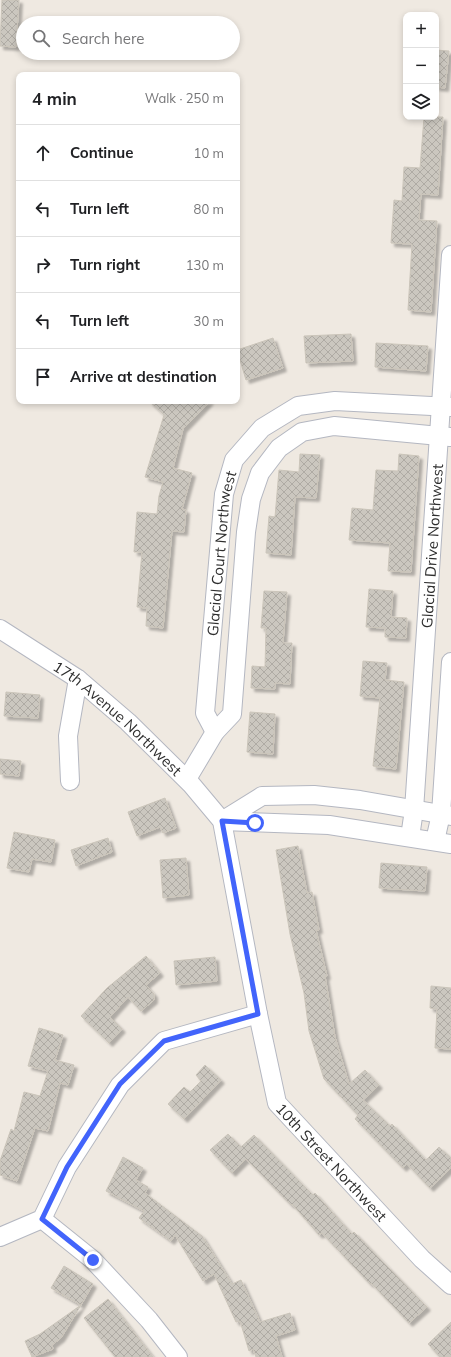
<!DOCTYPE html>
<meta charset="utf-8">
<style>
:root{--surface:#fff;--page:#f6f6f6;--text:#202124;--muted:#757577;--line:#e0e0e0}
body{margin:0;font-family:Mulish,sans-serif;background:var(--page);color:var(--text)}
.controls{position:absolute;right:12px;top:12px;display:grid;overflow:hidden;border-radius:8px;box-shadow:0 2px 6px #0003}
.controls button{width:36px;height:36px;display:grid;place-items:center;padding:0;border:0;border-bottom:1px solid var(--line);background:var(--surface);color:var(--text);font:20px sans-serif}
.stop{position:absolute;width:12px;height:12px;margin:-9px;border:3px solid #4264fb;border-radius:50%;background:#fff}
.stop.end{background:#4264fb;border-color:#fff;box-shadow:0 1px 4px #0008}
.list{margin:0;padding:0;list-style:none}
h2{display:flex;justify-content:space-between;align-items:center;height:52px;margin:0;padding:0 16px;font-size:17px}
h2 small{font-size:13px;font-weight:400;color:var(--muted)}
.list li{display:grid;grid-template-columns:26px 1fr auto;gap:12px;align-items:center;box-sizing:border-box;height:56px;padding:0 16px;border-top:1px solid var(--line)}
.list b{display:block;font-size:15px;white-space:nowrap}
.list em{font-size:13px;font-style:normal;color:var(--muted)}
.icon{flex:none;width:22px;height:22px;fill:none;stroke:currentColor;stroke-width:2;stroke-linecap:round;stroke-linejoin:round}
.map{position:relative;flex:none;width:451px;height:1357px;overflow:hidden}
.search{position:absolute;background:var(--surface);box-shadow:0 2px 6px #0003;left:16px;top:16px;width:224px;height:44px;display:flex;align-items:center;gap:10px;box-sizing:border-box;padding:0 14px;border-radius:22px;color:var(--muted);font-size:15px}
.panel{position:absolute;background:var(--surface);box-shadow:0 2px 6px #0003;left:16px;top:72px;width:224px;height:332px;border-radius:8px}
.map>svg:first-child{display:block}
.building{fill:url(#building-cross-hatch);stroke:#cbc5ba;filter:url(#shadow)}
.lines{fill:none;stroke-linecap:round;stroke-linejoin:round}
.street-casing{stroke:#b4b7c1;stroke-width:20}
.street{stroke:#fff;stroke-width:18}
.route{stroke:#4264fb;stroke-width:5}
.labels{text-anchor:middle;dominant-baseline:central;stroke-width:3.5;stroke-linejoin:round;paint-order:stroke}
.street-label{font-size:15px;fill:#2e2e2e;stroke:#fff}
</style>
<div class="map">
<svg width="451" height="1357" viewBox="0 0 451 1357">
<defs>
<pattern id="building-cross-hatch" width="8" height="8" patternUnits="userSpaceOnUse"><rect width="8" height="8" fill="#cbc7bf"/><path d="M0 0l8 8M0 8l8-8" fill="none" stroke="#afaba4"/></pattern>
<filter id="shadow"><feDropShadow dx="3.5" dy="3.5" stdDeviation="1" flood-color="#0004"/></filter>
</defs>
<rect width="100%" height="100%" fill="#efe9e1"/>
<!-- building -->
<g class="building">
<path d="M2 0H19L16 47 0 46Z"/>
<path d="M436 50 449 51 445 88 436 87Z"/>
<path d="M424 117H443L438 195 421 194 419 220 437 221 431 312 408 310 412 244 391 243 394 200 402 201 404 167 420 168Z"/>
<path d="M351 334 353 361 306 363 304 336Z"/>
<path d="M273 338 283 368 246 380 237 350Z"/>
<path d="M376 343 428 346 426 371 375 367Z"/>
<path d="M149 401H210L183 429 173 468 192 473 182 509 186 510 184 532 172 531 163 628 146 626 147 608 137 607 142 552H134L137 512 157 514 159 496 163 482 145 477 164 415Z"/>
<path d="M300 454 320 455 316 498 295 497 291 555 266 553 269 516 275 517 279 470 299 472Z"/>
<path d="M399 454 419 456 411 572 388 571 390 543 349 540 352 508 373 510 376 470 398 471Z"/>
<path d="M369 589 393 591 391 617 407 618 406 638 385 637V628L366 627Z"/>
<path d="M264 591 287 592 283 643H292L290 684 275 683V689L251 688 252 666 265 667 266 628H261Z"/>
<path d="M363 661 387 663 385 680 404 682 396 769 373 766 380 698 360 696Z"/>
<path d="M6 692 40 695 38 718 4 716Z"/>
<path d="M250 712 275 714 273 754 247 752Z"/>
<path d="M0 759 21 761 19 776 0 774Z"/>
<path d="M165 798 176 828 163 833 160 827 137 836 128 812Z"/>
<path d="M14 832 55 840 51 862 32 859 29 872 7 868Z"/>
<path d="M108 838 112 852 76 866 71 850Z"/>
<path d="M298 846 307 893 312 892 319 930H316L327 976H325L335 1037 349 1084 365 1070 379 1085 363 1100 390 1126 392 1124 426 1160 439 1147 451 1158V1168L430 1188 407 1164 403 1168 355 1119 358 1115 324 1079 309 1031 304 993 290 934 276 850Z"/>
<path d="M186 858 189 895 163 898 160 860Z"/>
<path d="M381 863 427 867 425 891 379 888Z"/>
<path d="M146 956 160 973 146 985 154 994V1000L141 1011 128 997 110 1017 122 1029 109 1043 81 1016 107 988Z"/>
<path d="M215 957 217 981 176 985 174 961Z"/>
<path d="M431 986 451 988V1049L435 1048 437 1009 430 1008Z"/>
<path d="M39 1028 63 1035 55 1060 74 1065 68 1085 60 1083 48 1131 35 1128 17 1181 0 1175V1161L11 1129 14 1131 24 1092 40 1096 48 1071 28 1066Z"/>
<path d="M205 1065 221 1080 184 1119 168 1104 184 1087 190 1092 201 1081 196 1075Z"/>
<path d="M228 1134 241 1147 254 1135 313 1195 315 1193 352 1234 354 1232 427 1307 409 1323 371 1283 370 1284 322 1233 319 1235 292 1204 291 1205 246 1159 232 1173 210 1150Z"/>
<path d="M123 1157 143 1168 136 1180 148 1187 145 1193 202 1236 232 1284 241 1280 260 1322 290 1313 295 1330 276 1336 282 1357H256L253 1349 249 1351 240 1321 236 1322 214 1274 203 1281 175 1235 171 1241 139 1218 144 1211 106 1191Z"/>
<path d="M64 1266 93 1284 81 1305 51 1288Z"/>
<path d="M108 1299 153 1357H115L84 1318Z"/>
<path d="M81 1305 61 1338 52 1345 53 1349 32 1357 25 1341 40 1334Z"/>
<path d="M451 1322V1357H440L428 1344Z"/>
</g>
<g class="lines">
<defs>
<g id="street">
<path id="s1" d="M0 629 78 679 128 722 191 784 222 821 258 1014 277 1103 422 1259 451 1285"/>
<path id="s2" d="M215 732 205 713 224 494 234 460 262 428 298 406 335 401 451 407"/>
<path d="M187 779 215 732 232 714 246 532 251 499 260 473 279 448 302 432 334 426 450 437"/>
<path d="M70 781 68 736 78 679"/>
<path d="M222 821 262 796 314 795 360 800 451 816"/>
<path d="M222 821 329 825 451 844"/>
<path id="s3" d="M410 837 414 810 451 255"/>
<path d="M435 841 441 814 451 662"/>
<path d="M42 1219 93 1260 149 1320 178 1357"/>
<path d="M0 1237 42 1219 67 1167 120 1085 164 1041 258 1014"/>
</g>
</defs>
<!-- street casing -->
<use href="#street" class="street-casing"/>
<!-- street -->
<use href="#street" class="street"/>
</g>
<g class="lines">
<!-- route -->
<path class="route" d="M93 1260 42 1219 67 1167 120 1084 164 1041 258 1014 222 821 255 823"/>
</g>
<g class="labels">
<!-- street labels -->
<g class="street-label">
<text stroke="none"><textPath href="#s3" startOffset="292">Glacial Drive Northwest</textPath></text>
<text stroke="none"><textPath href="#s2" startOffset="182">Glacial Court Northwest</textPath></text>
<text stroke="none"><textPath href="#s1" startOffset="148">17th Avenue Northwest</textPath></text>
<text stroke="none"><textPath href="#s1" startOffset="663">10th Street Northwest</textPath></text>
</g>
</g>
</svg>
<div class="controls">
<button>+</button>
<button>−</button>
<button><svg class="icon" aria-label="layers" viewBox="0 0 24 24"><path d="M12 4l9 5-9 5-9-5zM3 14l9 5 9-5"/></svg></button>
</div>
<div class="stop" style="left:255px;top:823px"></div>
<div class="stop end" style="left:93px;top:1260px"></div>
<div class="search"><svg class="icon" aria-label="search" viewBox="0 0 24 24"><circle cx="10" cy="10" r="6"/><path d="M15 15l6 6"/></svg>Search here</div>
<section class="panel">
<h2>4 min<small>Walk · 250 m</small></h2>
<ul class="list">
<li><svg class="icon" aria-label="ahead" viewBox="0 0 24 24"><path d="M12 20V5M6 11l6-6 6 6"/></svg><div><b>Continue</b></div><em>10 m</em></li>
<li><svg class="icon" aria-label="left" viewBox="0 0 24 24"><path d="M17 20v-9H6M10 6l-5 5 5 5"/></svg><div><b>Turn left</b></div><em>80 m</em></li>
<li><svg class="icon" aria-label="right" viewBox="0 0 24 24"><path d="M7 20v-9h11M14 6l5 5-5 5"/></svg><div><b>Turn right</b></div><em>130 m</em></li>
<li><svg class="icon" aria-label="left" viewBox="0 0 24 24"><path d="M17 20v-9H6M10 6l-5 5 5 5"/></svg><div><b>Turn left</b></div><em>30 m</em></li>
<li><svg class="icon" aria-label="arrive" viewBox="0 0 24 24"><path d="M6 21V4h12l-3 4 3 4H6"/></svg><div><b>Arrive at destination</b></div></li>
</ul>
</section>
</div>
